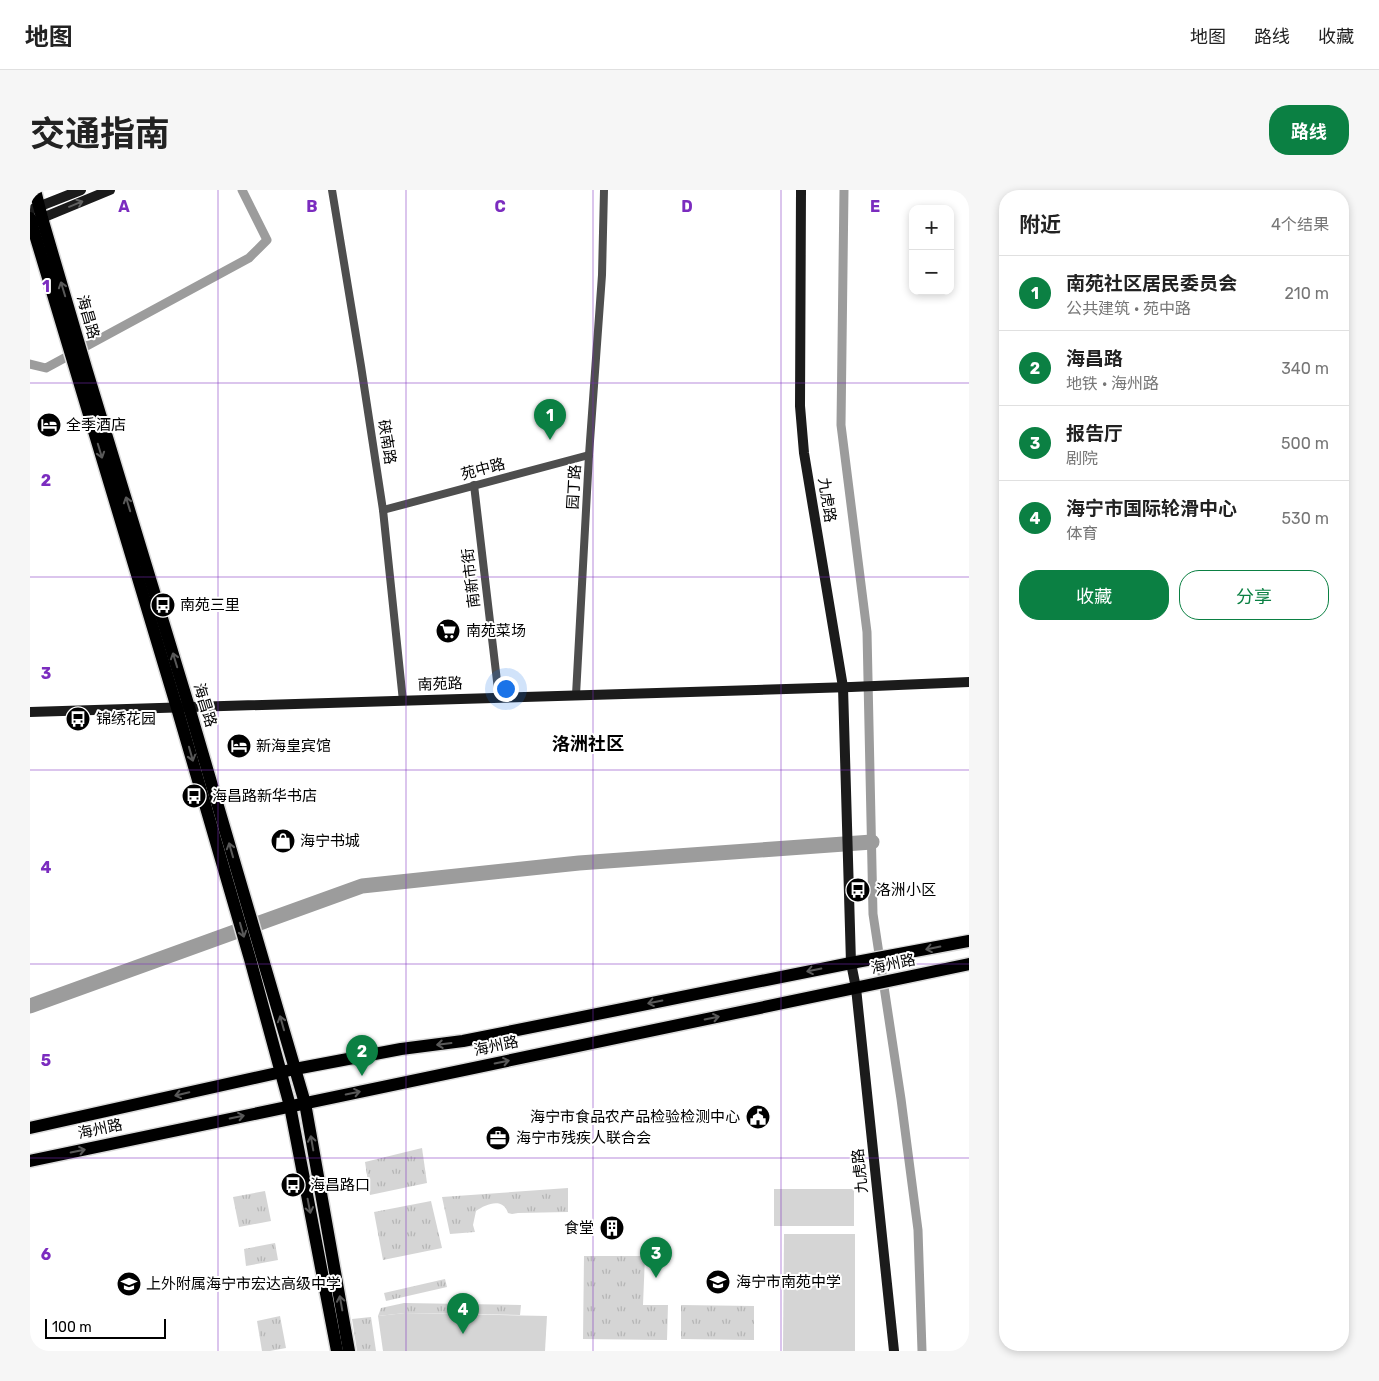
<!DOCTYPE html>
<html lang="zh">
<meta charset="utf-8">
<style>
:root{--surface:#fff;--page:#f6f6f6;--text:#222;--muted:#767676;--line:#e0e0e0;--accent:#0b8043}
body{margin:0;font-family:Rubik,"Noto Sans SC",sans-serif;background:var(--page);color:var(--text)}
.controls{position:absolute;right:15px;top:15px;display:grid;overflow:hidden;border-radius:10px;box-shadow:0 2px 8px #0003}
.controls button{width:45px;height:45px;display:grid;place-items:center;padding:0;border:0;border-bottom:1px solid var(--line);background:var(--surface);color:var(--text);font:25px sans-serif}
.scale{position:absolute;left:15px;bottom:12px;width:121px;box-sizing:border-box;padding-left:5px;border:2px solid #000;border-top:0;font-size:14px;line-height:18px;white-space:nowrap;color:#000;-webkit-text-stroke:4px #fff;paint-order:stroke}
.you{position:absolute;left:475px;top:498px;width:18px;height:18px;margin:-12px;border:4px solid #fff;border-radius:50%;background:#1a73e8;box-shadow:0 0 0 8px #1a73e833}
.badge{display:grid;place-items:center;width:32px;height:32px;border-radius:50%;background:var(--accent);color:#fff;font-size:16px;font-weight:700}
.pin{position:absolute;translate:-50% -41px;filter:drop-shadow(0 1px 2px #0008)}
.pin::after{content:'';position:absolute;top:26px;width:18px;height:15px;background:inherit;clip-path:polygon(0 0,100% 0,50% 100%)}
.list{margin:0;padding:0;list-style:none}
h2{display:flex;justify-content:space-between;align-items:center;height:65px;margin:0;padding:0 20px;font-size:21px}
h2 small{font-size:16px;font-weight:400;color:var(--muted)}
.list li{display:grid;grid-template-columns:32px 1fr auto;gap:15px;align-items:center;box-sizing:border-box;height:75px;padding:0 20px;border-top:1px solid var(--line)}
.list b{display:block;font-size:19px;white-space:nowrap}
.list p{margin:0;font-size:16px;white-space:nowrap;color:var(--muted)}
.list em{font-size:16px;font-style:normal;color:var(--muted)}
.actions{display:flex;gap:10px;padding:15px 20px}
.actions a{flex:1;padding:11px 0;border:1px solid var(--accent);border-radius:20px;text-align:center;font-size:18px;color:var(--accent)}
.actions .main{background:var(--accent);color:#fff}
.map{position:relative;flex:none;width:939px;height:1161px;overflow:hidden;border-radius:20px}
header{display:flex;align-items:center;gap:30px;box-sizing:border-box;height:70px;padding:0 25px;background:var(--surface);border-bottom:1px solid var(--line)}
header strong{font-size:24px}
nav{display:flex;gap:28px;margin-inline-start:auto;font-size:18px}
.intro{display:flex;align-items:center;justify-content:space-between;box-sizing:border-box;height:120px;padding:0 30px}
h1{margin:0;font-size:35px}
.button{padding:12px 22px;border-radius:20px;background:var(--accent);color:#fff;font-size:18px;font-weight:700}
main{display:flex;gap:30px;padding:0 30px}
aside{flex:1;background:var(--surface);border-radius:20px;box-shadow:0 2px 8px #0003}
.map>svg:first-child{display:block}
.grass{fill:url(#grass-tufts)}
.pitch{fill:#d5d5d5}
.lines{fill:none;stroke-linecap:round;stroke-linejoin:round}
.canal{stroke:#9c9c9c;stroke-width:9}
.river{stroke:#9c9c9c;stroke-width:15}
.primary-casing{stroke:#dbdbdb;stroke-width:15}
.street{stroke:#4e4e4e;stroke-width:8}
.secondary{stroke:#1b1b1b;stroke-width:10}
.primary{stroke:#000;stroke-width:12}
.oneway{stroke:#5f5f5f}
.oneway2{stroke:#595959}
.grid{fill:none;stroke:#7b2cbf;stroke-width:1;stroke-opacity:0.55}
.labels{text-anchor:middle;dominant-baseline:central;stroke-width:4;stroke-linejoin:round;paint-order:stroke}
.street-label{font-size:15px;fill:#000;stroke:#fff}
.poi-label{font-size:15px;fill:#000;stroke:#fff;text-anchor:start}
.quarter-label{font-size:18px;font-weight:bold;fill:#000;stroke:#fff}
.grid-label{font-size:16px;text-anchor:middle;font-weight:bold;fill:#7b2cbf;stroke:#fff;stroke-width:4;stroke-linejoin:round;paint-order:stroke}
</style>
<header>
<strong>地图</strong>
<nav><a>地图</a><a>路线</a><a>收藏</a></nav>
</header>
<div class="intro"><h1>交通指南</h1><a class="button">路线</a></div>
<main>
<div class="map">
<svg width="939" height="1161" viewBox="0 0 939 1161">
<defs>
<pattern id="grass-tufts" width="24" height="20" patternUnits="userSpaceOnUse" patternTransform="scale(1.25)"><rect width="24" height="20" fill="#d5d5d5"/><path d="M3 7l-1-3M5 7V3M7 7l1-3M15 17l-1-3M17 17v-4M19 17l1-3" fill="none" stroke="#b5b5b5"/></pattern>
</defs>
<rect width="100%" height="100%" fill="#fff"/>
<!-- grass -->
<g class="grass">
<path d="M392 958 397 993 340 1005 335 972Z"/>
<path d="M538 998V1022L488 1023 482 1024 478 1023C473 1007 456 1014 446 1021L443 1035 445 1042 420 1044 412 1007Z"/>
<path d="M235 1001 241 1031 209 1037 203 1007Z"/>
<path d="M401 1011 412 1058 353 1070 344 1022Z"/>
<path d="M245 1053 248 1070 216 1076 214 1059Z"/>
<path d="M554 1066H615L613 1115H638L637 1150 553 1149Z"/>
<path d="M415 1089 417 1097 356 1111 354 1103Z"/>
<path d="M374 1113 491 1115 490 1125 375 1123 348 1126 351 1118Z"/>
<path d="M651 1115 724 1116V1150L651 1149Z"/>
<path d="M250 1126 256 1158 240 1161H232L227 1131Z"/>
<path d="M341 1127 346 1161H327L322 1129Z"/>
</g>
<!-- pitch -->
<g class="pitch">
<rect x="744" y="999" width="80" height="37"/>
<path d="M754 1044H825V1161H753Z"/>
<path d="M375 1123 517 1126 515 1161H353L348 1126Z"/>
</g>
<g class="lines">
<!-- canal -->
<g class="canal">
<path d="M814 0 811 235 837 442 843 724 871 909 888 1040 892 1161"/>
<path d="M0 174 16 178 219 68 237 50 212 0"/>
</g>
<!-- river -->
<path class="river" d="M0 816 332 696 549 673 842 652"/>
<defs>
<g id="primary">
<path d="M5 0 12 28 56 178 159 517 275 913 319 1161"/>
<path d="M0 28 147 518 220 769 260 916 307 1161"/>
<path d="M0 938 265 879 371 859 433 851 821 773 939 751"/>
<path d="M0 971 939 774"/>
</g>
</defs>
<!-- primary casing -->
<use href="#primary" class="primary-casing"/>
<!-- street -->
<g class="street">
<path d="M302 0 331 176 353 320 373 511"/>
<path d="M444 295 469 508"/>
<path d="M353 320 559 265"/>
<path d="M546 505 559 265 572 85 574 0"/>
</g>
<!-- secondary -->
<g class="secondary">
<path d="M771 0 770 216 774 263 813 497 821 773 826 798 864 1161"/>
<path d="M0 20 51 0"/>
<path d="M5 31 80 0"/>
<path d="M0 522 821 497 939 492"/>
</g>
<!-- primary -->
<use href="#primary" class="primary"/>
</g>
<!-- one-way arrows -->
<defs><path id="oneway-shaft" d="M-6 0H5M1.5-3L5.5 0L1.5 3" fill="none" stroke-width="1.6" stroke-linecap="round" stroke-linejoin="round" transform="scale(1.25)"/></defs>
<use class="oneway" href="#oneway-shaft" transform="translate(46 14) rotate(-22)"/>
<g class="oneway2">
<use href="#oneway-shaft" transform="translate(33 99) rotate(-107)"/>
<use href="#oneway-shaft" transform="translate(70 261) rotate(73)"/>
<use href="#oneway-shaft" transform="translate(98 314) rotate(-107)"/>
<use href="#oneway-shaft" transform="translate(145 470) rotate(-107)"/>
<use href="#oneway-shaft" transform="translate(161 564) rotate(74)"/>
<use href="#oneway-shaft" transform="translate(201 660) rotate(-106)"/>
<use href="#oneway-shaft" transform="translate(212 740) rotate(74)"/>
<use href="#oneway-shaft" transform="translate(903 758) rotate(169)"/>
<use href="#oneway-shaft" transform="translate(784 780) rotate(169)"/>
<use href="#oneway-shaft" transform="translate(625 812) rotate(169)"/>
<use href="#oneway-shaft" transform="translate(682 828) rotate(-12)"/>
<use href="#oneway-shaft" transform="translate(252 833) rotate(-106)"/>
<use href="#oneway-shaft" transform="translate(414 854) rotate(173)"/>
<use href="#oneway-shaft" transform="translate(472 872) rotate(-12)"/>
<use href="#oneway-shaft" transform="translate(323 903) rotate(-12)"/>
<use href="#oneway-shaft" transform="translate(152 904) rotate(167)"/>
<use href="#oneway-shaft" transform="translate(207 927) rotate(-12)"/>
<use href="#oneway-shaft" transform="translate(282 953) rotate(-100)"/>
<use href="#oneway-shaft" transform="translate(48 961) rotate(-12)"/>
<use href="#oneway-shaft" transform="translate(279 1016) rotate(79)"/>
<use href="#oneway-shaft" transform="translate(311 1113) rotate(-100)"/>
</g>
<!-- grid -->
<path class="grid" d="M188 0V1161M376 0V1161M563 0V1161M751 0V1161M0 193H939M0 387H939M0 580H939M0 774H939M0 968H939"/>
<!-- icons -->
<defs>
<symbol id="hotel-disc" viewBox="-11 -11 22 22"><circle r="9.5" fill="#000" stroke="#fff"/><path d="M-6-4.5h1.5V1H6V5H4.5V3h-9V5H-6ZM-4 0a1.8 1.8 0 1 1 3.6 0ZM.5 0V-2.5h3Q6-2.5 6 0Z" fill="#fff"/></symbol>
<symbol id="bus-disc" viewBox="-11 -11 22 22"><circle r="9.5" fill="#000" stroke="#fff"/><path d="M-5-6H5V4H4V6H2V4H-2V6H-4V4H-5ZM-3.5-4V0h7V-4ZM-3.5 1.2v1.5H-2V1.2ZM2 1.2v1.5H3.5V1.2Z" fill="#fff"/></symbol>
<symbol id="supermarket-disc" viewBox="-11 -11 22 22"><circle r="9.5" fill="#000" stroke="#fff"/><path d="M-6-5.5h2.5l.6 2H6L4.5 2H-2.5L-4.4-4H-6ZM-1.5 3.2a1.3 1.3 0 1 0 .1 0ZM3 3.2a1.3 1.3 0 1 0 .1 0Z" fill="#fff"/></symbol>
<symbol id="shop-disc" viewBox="-11 -11 22 22"><circle r="9.5" fill="#000" stroke="#fff"/><path d="M-5-2.5h2.3a2.7 3.5 0 0 1 5.4 0H5L5.5 6h-11ZM-1.5-2.5h3a1.5 2.3 0 0 0-3 0Z" fill="#fff"/></symbol>
<symbol id="civic-disc" viewBox="-11 -11 22 22"><circle r="9.5" fill="#000" stroke="#fff"/><path d="M-.6-6.5H3V-4.5H.6V-3L4-1V1h2V6H-6V1h2V-1L-.6-3ZM-1.2 2.5V6h2.4V2.5Z" fill="#fff"/></symbol>
<symbol id="office-disc" viewBox="-11 -11 22 22"><circle r="9.5" fill="#000" stroke="#fff"/><path d="M-6-3h4V-5.5h4V-3h4V5H-6ZM-1-4.5V-3h2v-1.5ZM-6 0V1H6V0Z" fill="#fff"/></symbol>
<symbol id="building-disc" viewBox="-11 -11 22 22"><circle r="9.5" fill="#000" stroke="#fff"/><path d="M-4-6H4V6H1V3H-1V6H-4ZM-2.5-4.3h1.7v1.8h-1.7ZM.8-4.3h1.7v1.8H.8ZM-2.5-1h1.7V.8h-1.7ZM.8-1h1.7V.8H.8Z" fill="#fff"/></symbol>
<symbol id="school-disc" viewBox="-11 -11 22 22"><circle r="9.5" fill="#000" stroke="#fff"/><path d="M0-5L7-2L0 1L-7-2ZM-4 1L0 2.5L4 1V4Q0 6-4 4Z" fill="#fff"/></symbol>
</defs>
<g fill-rule="evenodd">
<use href="#hotel-disc" x="5" y="221" width="28" height="28"/>
<use href="#bus-disc" x="119" y="401" width="28" height="28"/>
<use href="#supermarket-disc" x="404" y="427" width="28" height="28"/>
<use href="#bus-disc" x="34" y="515" width="28" height="28"/>
<use href="#hotel-disc" x="195" y="542" width="28" height="28"/>
<use href="#bus-disc" x="150" y="592" width="28" height="28"/>
<use href="#shop-disc" x="239" y="637" width="28" height="28"/>
<use href="#bus-disc" x="814" y="686" width="28" height="28"/>
<use href="#civic-disc" x="714" y="913" width="28" height="28"/>
<use href="#office-disc" x="454" y="934" width="28" height="28"/>
<use href="#bus-disc" x="249" y="981" width="28" height="28"/>
<use href="#building-disc" x="568" y="1024" width="28" height="28"/>
<use href="#school-disc" x="674" y="1078" width="28" height="28"/>
<use href="#school-disc" x="85" y="1080" width="28" height="28"/>
</g>
<g class="labels">
<!-- street labels -->
<g class="street-label">
<text transform="translate(58 127) rotate(74)">海昌路</text>
<text transform="translate(357 252) rotate(81)">硖南路</text>
<text transform="translate(453 279) rotate(-15)">苑中路</text>
<text transform="translate(544 297) rotate(-87)">园丁路</text>
<text transform="translate(797 310) rotate(81)">九虎路</text>
<text transform="translate(441 388) rotate(-97)">南新市街</text>
<text transform="translate(410 494) rotate(-2)">南苑路</text>
<text transform="translate(175 515) rotate(73)">海昌路</text>
<text transform="translate(863 774) rotate(-12)">海州路</text>
<text transform="translate(466 856) rotate(-12)">海州路</text>
<text transform="translate(70 939) rotate(-12)">海州路</text>
<text transform="translate(830 981) rotate(-96)">九虎路</text>
</g>
<!-- poi labels -->
<g class="poi-label">
<text x="36" y="235">全季酒店</text>
<text x="150" y="415">南苑三里</text>
<text x="436" y="441">南苑菜场</text>
<text x="66" y="529">锦绣花园</text>
<text x="226" y="556">新海皇宾馆</text>
<text x="182" y="606">海昌路新华书店</text>
<text x="270" y="651">海宁书城</text>
<text x="846" y="700">洛洲小区</text>
<text x="710" y="927" text-anchor="end">海宁市食品农产品检验检测中心</text>
<text x="486" y="948">海宁市残疾人联合会</text>
<text x="280" y="995">海昌路口</text>
<text x="564" y="1038" text-anchor="end">食堂</text>
<text x="706" y="1092">海宁市南苑中学</text>
<text x="116" y="1094">上外附属海宁市宏达高级中学</text>
</g>
<!-- quarter labels -->
<g class="quarter-label">
<text x="558" y="554">洛洲社区</text>
</g>
</g>
<g class="grid-label">
<text x="94" y="22">A</text>
<text x="282" y="22">B</text>
<text x="470" y="22">C</text>
<text x="657" y="22">D</text>
<text x="845" y="22">E</text>
<text x="16" y="102">1</text>
<text x="16" y="296">2</text>
<text x="16" y="489">3</text>
<text x="16" y="683">4</text>
<text x="16" y="876">5</text>
<text x="16" y="1070">6</text>
</g>
</svg>
<div class="controls">
<button>+</button>
<button>−</button>
</div>
<div class="scale">100 m</div>
<div class="you"></div>
<div class="pin badge" style="left:520px;top:250px">1</div>
<div class="pin badge" style="left:332px;top:886px">2</div>
<div class="pin badge" style="left:626px;top:1088px">3</div>
<div class="pin badge" style="left:433px;top:1144px">4</div>
</div>
<aside>
<h2>附近<small>4个结果</small></h2>
<ul class="list">
<li><span class="badge">1</span><div><b>南苑社区居民委员会</b><p>公共建筑 · 苑中路</p></div><em>210 m</em></li>
<li><span class="badge">2</span><div><b>海昌路</b><p>地铁 · 海州路</p></div><em>340 m</em></li>
<li><span class="badge">3</span><div><b>报告厅</b><p>剧院</p></div><em>500 m</em></li>
<li><span class="badge">4</span><div><b>海宁市国际轮滑中心</b><p>体育</p></div><em>530 m</em></li>
</ul>
<div class="actions"><a class="main">收藏</a><a>分享</a></div>
</aside>
</main>
